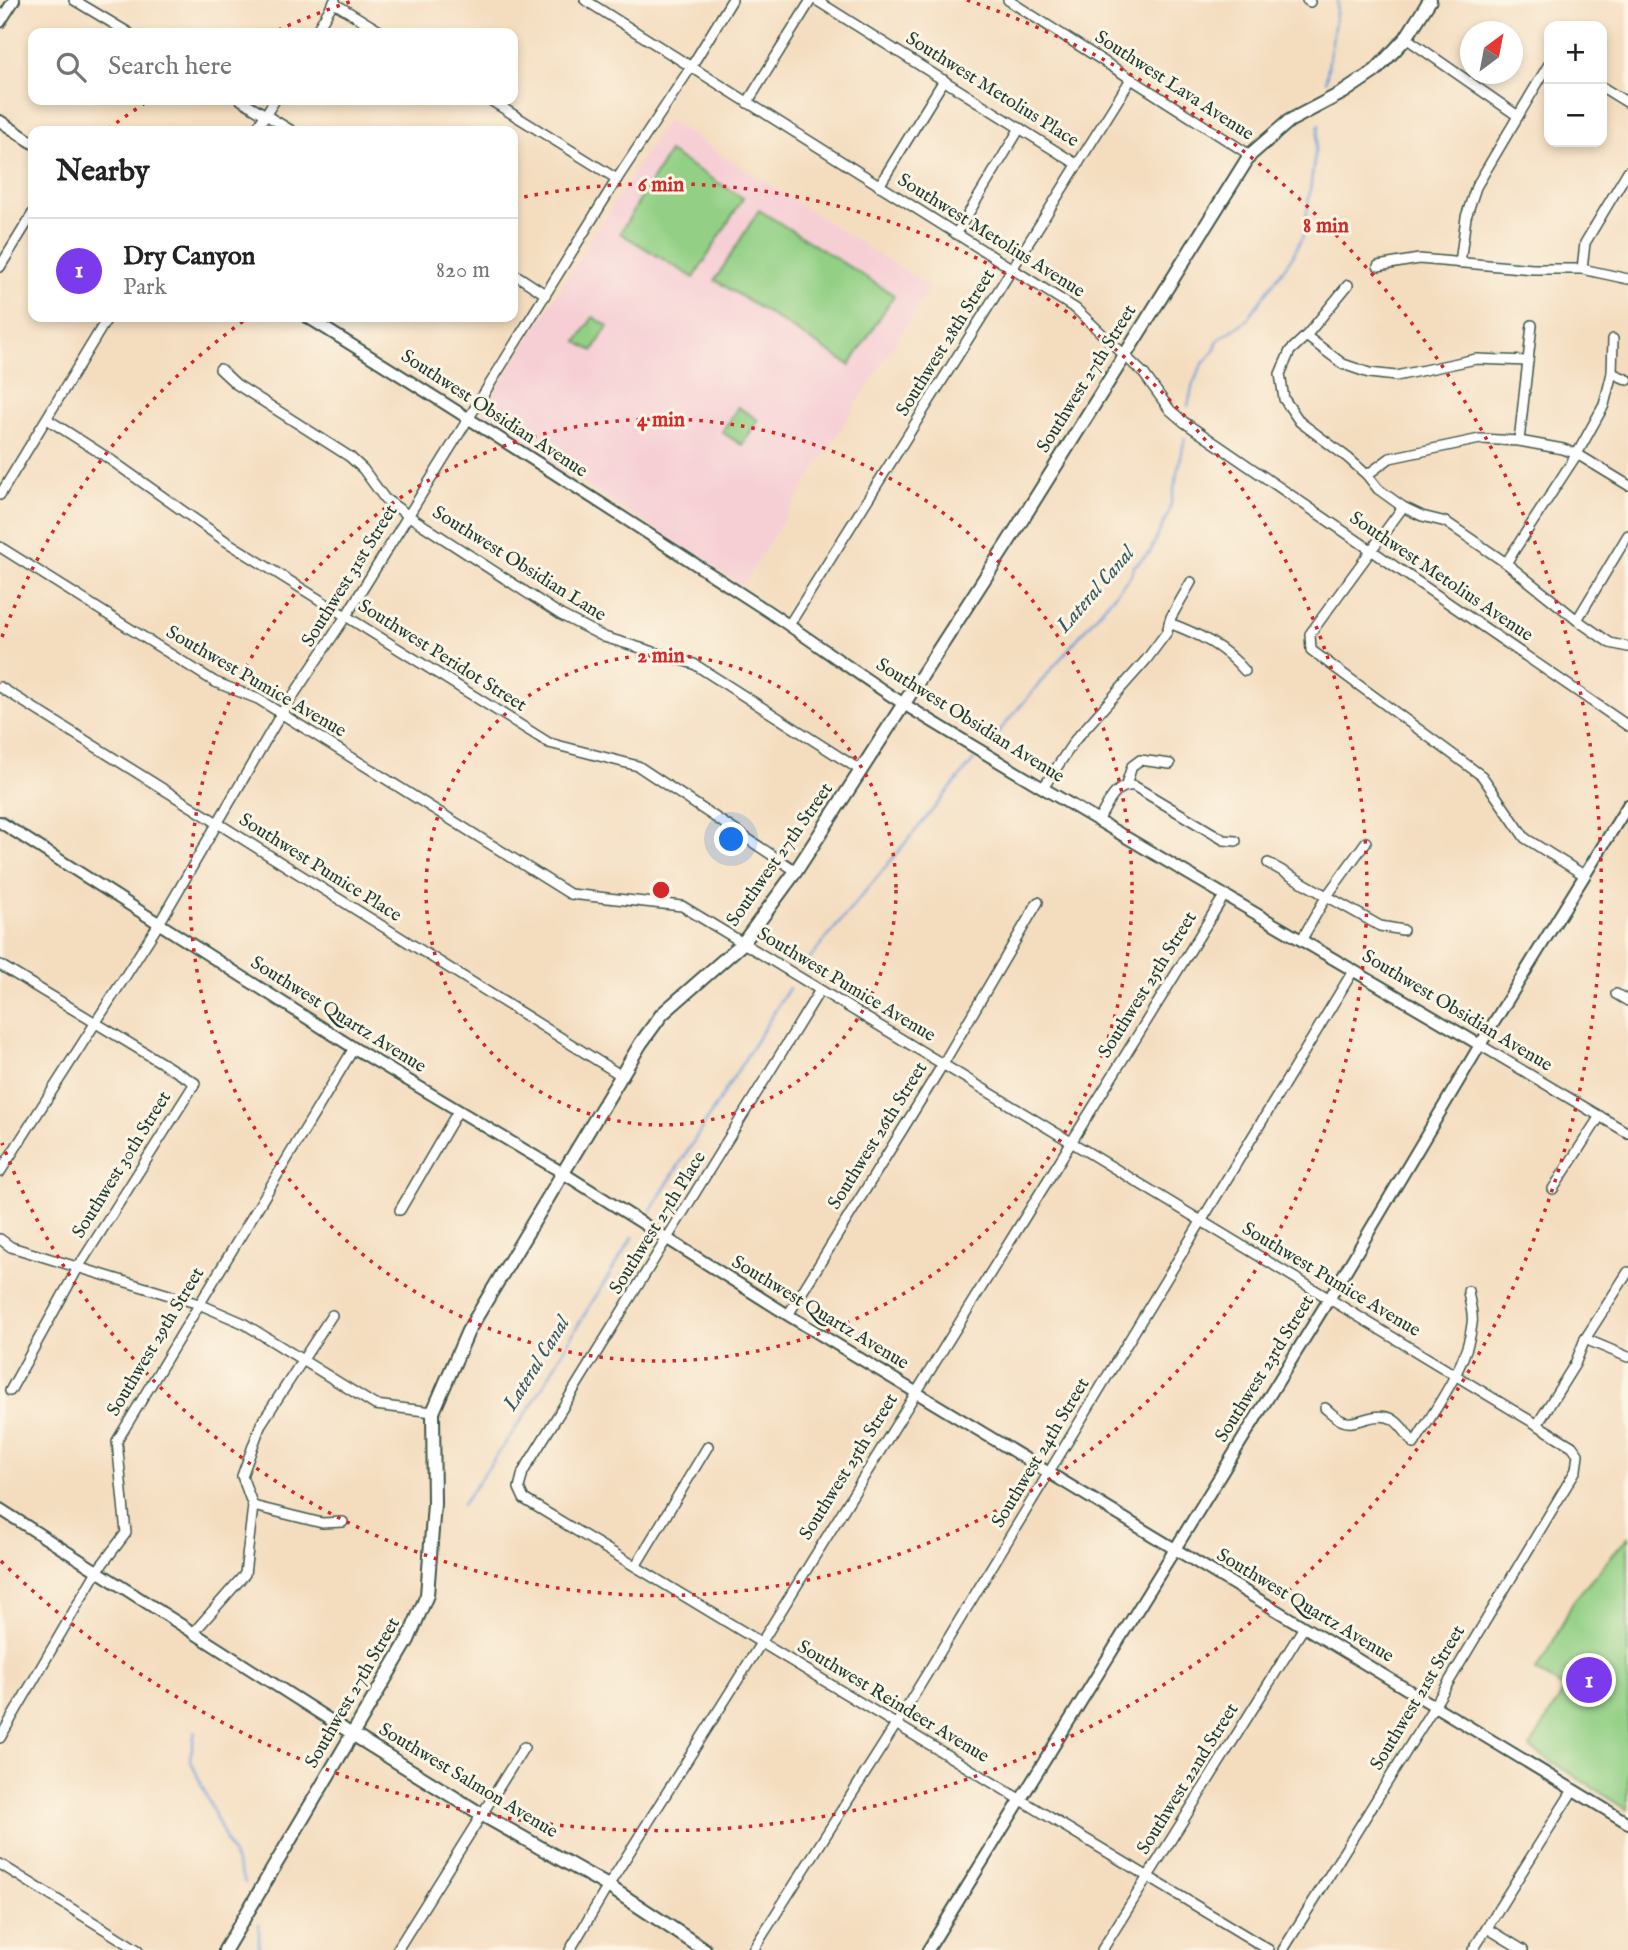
<!DOCTYPE html>
<meta charset="utf-8">
<style>
:root{--surface:#fff;--page:#f2f2f2;--text:#222;--muted:#767676;--line:#e0e0e0;--accent:#7c3aed}
body{margin:0;font-family:"IM FELL English",serif;background:var(--page);color:var(--text)}
.controls{position:absolute;right:21px;top:21px;display:grid;overflow:hidden;border-radius:14px;box-shadow:0 4px 10px #0003}
.controls button{width:63px;height:63px;display:grid;place-items:center;padding:0;border:0;border-bottom:2px solid var(--line);background:var(--surface);color:var(--text);font:35px sans-serif}
.compass{position:absolute;left:1460px;top:21px;width:63px;height:63px;border-radius:50%;background:var(--surface);box-shadow:0 4px 10px #0003;rotate:32deg}
.you{position:absolute;left:732px;top:840px;width:24px;height:24px;margin:-18px;border:5px solid #fff;border-radius:50%;background:#1a73e8;box-shadow:0 0 0 10px #1a73e833}
.badge{display:grid;place-items:center;width:46px;height:46px;border-radius:50%;background:var(--accent);color:#fff;font-size:23px;font-weight:700}
.pin{position:absolute;translate:-50% -50%;border:4px solid #fff;box-shadow:0 2px 7px #0006}
.list{margin:0;padding:0;list-style:none}
h2{display:flex;justify-content:space-between;align-items:center;height:91px;margin:0;padding:0 28px;font-size:30px}
h2 small{font-size:23px;font-weight:400;color:var(--muted)}
.list li{display:grid;grid-template-columns:46px 1fr auto;gap:21px;align-items:center;box-sizing:border-box;height:105px;padding:0 28px;border-top:2px solid var(--line)}
.list b{display:block;font-size:26px;white-space:nowrap}
.list p{margin:0;font-size:23px;white-space:nowrap;color:var(--muted)}
.list em{font-size:23px;font-style:normal;color:var(--muted)}
.icon{flex:none;width:38px;height:38px;fill:none;stroke:currentColor;stroke-width:2;stroke-linecap:round;stroke-linejoin:round}
.map{position:relative;flex:none;width:1628px;height:1950px;overflow:hidden}
.search{position:absolute;background:var(--surface);box-shadow:0 4px 10px #0003;left:28px;top:28px;width:490px;height:77px;display:flex;align-items:center;gap:18px;box-sizing:border-box;padding:0 24px;border-radius:14px;color:var(--muted);font-size:26px}
.panel{position:absolute;background:var(--surface);box-shadow:0 4px 10px #0003;left:28px;top:126px;width:490px;height:196px;border-radius:14px}
.map>svg:first-child{display:block}
.built{fill:#f6cfd5}
.green{fill:#93d085;stroke:#59865c;stroke-width:2}
.lines{fill:none;stroke-linecap:round;stroke-linejoin:round}
.stream{stroke:#6f9ed8;stroke-width:2.5}
.minor-casing{stroke:#3f5549;stroke-width:12}
.tertiary-casing{stroke:#3f5549;stroke-width:14}
.secondary-casing{stroke:#3f5549;stroke-width:16}
.minor{stroke:#fff;stroke-width:9}
.tertiary{stroke:#fff;stroke-width:10}
.secondary{stroke:#fff;stroke-width:12}
.ring{fill:none;stroke:#d62828;stroke-width:3.5;stroke-dasharray:3.5 7}
.labels{text-anchor:middle;dominant-baseline:central;stroke-width:6;stroke-linejoin:round;paint-order:stroke}
.street-label{font-size:19px;fill:#1f3d34;stroke:#fcf5e5}
.water-label{font-size:21px;font-style:italic;fill:#375a65;stroke:#fcf5e5}
.centre{fill:#d62828;stroke:#fcf5e5;stroke-width:3.5}
.ring-label{font-size:21px;text-anchor:middle;font-weight:bold;fill:#d62828;stroke:#fcf5e5;stroke-width:6;stroke-linejoin:round;paint-order:stroke}
</style>
<div class="map">
<svg width="1628" height="1950" viewBox="0 0 1628 1950">
<rect width="100%" height="100%" fill="#fcf5e5"/>
<filter id="ink" filterUnits="userSpaceOnUse"><feTurbulence type="fractalNoise" baseFrequency=".0143" numOctaves="2"/><feDisplacementMap in="SourceGraphic" scale="14" xChannelSelector="R" yChannelSelector="G"/><feConvolveMatrix kernelMatrix="1 2 1 2 8 2 1 2 1" color-interpolation-filters="sRGB"/></filter>
<filter id="wash" filterUnits="userSpaceOnUse"><feTurbulence type="fractalNoise" baseFrequency=".00686" numOctaves="4" result="noise"/><feDisplacementMap in="SourceGraphic" scale="28" xChannelSelector="R" yChannelSelector="G"/><feGaussianBlur stdDeviation="1.57" result="paint"/><feColorMatrix in="noise" values="0 0 0 0 0 0 0 0 0 0 0 0 0 0 0 0 0 1.4 0 .05"/><feComposite in="paint" operator="in"/></filter>
<g filter="url(#wash)">
<rect width="100%" height="100%" fill="#f4ddbf"/>
<!-- built -->
<path class="built" d="M667 120 930 287 742 586 480 416Z"/>
<!-- green -->
<g class="green">
<path d="M669 152 743 198 694 278 620 233Z"/>
<path d="M759 210 894 295 850 365 715 280Z"/>
<path d="M593 317 608 326 593 351 577 342Z"/>
<path d="M738 407 758 420 742 445 722 432Z"/>
<path d="M1628 1537V1810L1530 1748 1565 1689 1535 1671 1547 1654 1574 1600Z"/>
</g>
<g class="lines">
<!-- stream -->
<g class="stream">
<path d="M1326 81 1338 0"/>
<path d="M1188 406 1193 384 1202 365 1214 351 1218 340 1246 321 1292 257 1304 234 1319 125"/>
<path d="M990 742 1131 575 1134 566 1150 552 1169 512 1185 438"/>
<path d="M806 963 974 760"/>
<path d="M651 1210 789 988"/>
<path d="M462 1505 532 1405 578 1325 633 1237"/>
<path d="M195 1731 190 1759 245 1883"/>
<path d="M259 1924V1950"/>
</g>
</g>
</g>
<g filter="url(#ink)">
<g class="lines">
<defs>
<g id="minor">
<path d="M74 0 129 33"/>
<path d="M585 0 1076 309 1144 374 1170 410 1184 422 1628 726"/>
<path d="M816 0 1078 165"/>
<path d="M1008 0 1250 155"/>
<path d="M1307 0 1310 2"/>
<path d="M334 3 383 33"/>
<path d="M315 33 335 0"/>
<path d="M1406 38 1518 116"/>
<path d="M1602 87 1628 103"/>
<path d="M241 100 292 131"/>
<path d="M490 100 617 179"/>
<path d="M747 103 811 0"/>
<path d="M255 131 275 100"/>
<path d="M879 186 944 80"/>
<path d="M956 234 1020 128"/>
<path d="M1460 263 1466 217 1476 187 1549 64"/>
<path d="M1378 266 1419 259 1533 269H1582L1628 279"/>
<path d="M0 267 33 213"/>
<path d="M1582 269 1585 243 1628 171"/>
<path d="M513 273 545 294"/>
<path d="M1348 285 1306 336 1290 351 1280 374 1284 399 1300 422 1348 458 1367 475 1378 489 1403 507 1422 516 1446 522 1506 563 1577 620 1610 643 1628 647"/>
<path d="M1306 336 1343 364 1369 373 1396 376 1476 359 1528 361"/>
<path d="M220 369 236 384 350 457 363 469 385 499 409 516 561 615 604 637 694 664 860 770"/>
<path d="M1612 373 1628 380"/>
<path d="M47 419 108 458 224 540 549 743 638 766 796 871"/>
<path d="M1519 441 1532 325"/>
<path d="M1367 475 1390 458 1480 439 1519 441 1563 449 1577 454 1628 485"/>
<path d="M0 495 108 317"/>
<path d="M1403 507 1310 634 1311 650 1482 776 1525 838 1584 875"/>
<path d="M0 547 215 682 258 699 570 894 682 906 1572 1446 1578 1454 1576 1470 1435 1705 1283 1950"/>
<path d="M1506 563 1577 454 1604 405 1612 373 1613 339"/>
<path d="M1577 620 1628 535"/>
<path d="M1169 623C1199 634 1225 647 1245 671"/>
<path d="M789 625 1131 79"/>
<path d="M0 687 622 1076"/>
<path d="M1126 785 1132 766 1140 760 1170 764"/>
<path d="M1043 788 1075 740 1146 660 1167 632 1171 617 1191 582"/>
<path d="M1098 821C1107 806 1115 783 1134 786L1224 840 1236 841"/>
<path d="M1268 863 1380 926 1403 930"/>
<path d="M1302 939 1326 897 1366 842"/>
<path d="M0 965 195 1083 79 1266 10 1391"/>
<path d="M820 990 523 1472 519 1488 524 1499 1269 1950"/>
<path d="M1616 994 1628 1001"/>
<path d="M1480 1045 1628 1133"/>
<path d="M0 1172 160 922 281 714 346 616 617 179 691 67 732 0"/>
<path d="M1553 1189 1600 1116"/>
<path d="M400 1210 458 1111"/>
<path d="M0 1239 11 1247 199 1304 243 1323 375 1405 433 1412"/>
<path d="M788 1315 943 1064 1038 902"/>
<path d="M1585 1339 1628 1357"/>
<path d="M1325 1408C1330 1412 1337 1419 1343 1421 1349 1424 1359 1421 1365 1419 1393 1410 1399 1423 1414 1444 1435 1409 1468 1365 1472 1324 1474 1314 1469 1301 1468 1291"/>
<path d="M1537 1425 1575 1364 1585 1339 1628 1272"/>
<path d="M253 1506 322 1523 343 1522"/>
<path d="M636 1565 708 1446"/>
<path d="M194 1632 245 1574 253 1506 242 1476 261 1424 332 1315"/>
<path d="M0 1738 97 1571 126 1533 117 1441 354 1048"/>
<path d="M0 1864 138 1950"/>
<path d="M1487 1928 1523 1950"/>
<path d="M397 1950 524 1747"/>
<path d="M570 1950 608 1886 761 1643 1224 896"/>
<path d="M753 1950 897 1723 1353 971"/>
<path d="M1102 1950 1304 1627"/>
<path d="M1473 1950 1573 1790"/>
</g>
<g id="tertiary">
<path d="M0 22 14 0"/>
<path d="M0 121 33 143"/>
<path d="M307 317C460 412 612 510 763 608 812 640 858 675 907 706 1096 822 1289 932 1480 1045"/>
<path d="M0 822 354 1048 563 1173 788 1315 1628 1823"/>
<path d="M0 1509 352 1734"/>
<path d="M928 1950 1329 1299 1480 1045 1628 805"/>
</g>
<g id="secondary">
<path d="M352 1734 481 1814 608 1886 705 1950"/>
<path d="M225 1950 408 1640 427 1595 434 1504 433 1412 468 1331 641 1043 662 1014 743 943 796 871 1010 539 1250 155 1289 121 1344 92 1375 71 1406 38 1430 0"/>
</g>
</defs>
<!-- minor casing -->
<use href="#minor" class="minor-casing"/>
<!-- tertiary casing -->
<use href="#tertiary" class="tertiary-casing"/>
<!-- secondary casing -->
<use href="#secondary" class="secondary-casing"/>
<!-- minor -->
<use href="#minor" class="minor"/>
<!-- tertiary -->
<use href="#tertiary" class="tertiary"/>
<!-- secondary -->
<use href="#secondary" class="secondary"/>
</g>
</g>
<!-- distance rings -->
<g class="ring">
<circle cx="661" cy="890" r="235"/>
<circle cx="661" cy="890" r="471"/>
<path d="M2 637A706 706 0 0 1 246 319M514 199A706 706 0 1 1 2 1143"/>
<path d="M108 129A941 941 0 0 1 148 101M278 30A941 941 0 0 1 355 0M967 0A941 941 0 1 1 1 1561"/>
</g>
<g class="labels">
<!-- street labels -->
<g class="street-label">
<text transform="translate(1174 86) rotate(33)">Southwest Lava Avenue</text>
<text transform="translate(992 90) rotate(32)">Southwest Metolius Place</text>
<text transform="translate(991 236) rotate(32)">Southwest Metolius Avenue</text>
<text transform="translate(946 343) rotate(-58)">Southwest 28th Street</text>
<text transform="translate(1087 379) rotate(-58)">Southwest 27th Street</text>
<text transform="translate(494 414) rotate(33)">Southwest Obsidian Avenue</text>
<text transform="translate(519 564) rotate(32)">Southwest Obsidian Lane</text>
<text transform="translate(350 576) rotate(-58)">Southwest 31st Street</text>
<text transform="translate(1441 577) rotate(34)">Southwest Metolius Avenue</text>
<text transform="translate(442 656) rotate(32)">Southwest Peridot Street</text>
<text transform="translate(256 682) rotate(30)">Southwest Pumice Avenue</text>
<text transform="translate(970 721) rotate(32)">Southwest Obsidian Avenue</text>
<text transform="translate(780 855) rotate(-55)">Southwest 27th Street</text>
<text transform="translate(320 868) rotate(32)">Southwest Pumice Place</text>
<text transform="translate(846 985) rotate(31)">Southwest Pumice Avenue</text>
<text transform="translate(1148 985) rotate(-58)">Southwest 25th Street</text>
<text transform="translate(1457 1011) rotate(31)">Southwest Obsidian Avenue</text>
<text transform="translate(338 1015) rotate(32)">Southwest Quartz Avenue</text>
<text transform="translate(878 1136) rotate(-58)">Southwest 26th Street</text>
<text transform="translate(122 1165) rotate(-58)">Southwest 30th Street</text>
<text transform="translate(658 1223) rotate(-58)">Southwest 27th Place</text>
<text transform="translate(1331 1280) rotate(31)">Southwest Pumice Avenue</text>
<text transform="translate(820 1313) rotate(31)">Southwest Quartz Avenue</text>
<text transform="translate(156 1342) rotate(-59)">Southwest 29th Street</text>
<text transform="translate(1265 1369) rotate(-58)">Southwest 23rd Street</text>
<text transform="translate(1041 1453) rotate(-59)">Southwest 24th Street</text>
<text transform="translate(849 1467) rotate(-58)">Southwest 25th Street</text>
<text transform="translate(1305 1606) rotate(31)">Southwest Quartz Avenue</text>
<text transform="translate(353 1693) rotate(-60)">Southwest 27th Street</text>
<text transform="translate(1418 1698) rotate(-59)">Southwest 21st Street</text>
<text transform="translate(893 1702) rotate(31)">Southwest Reindeer Avenue</text>
<text transform="translate(1188 1779) rotate(-58)">Southwest 22nd Street</text>
<text transform="translate(468 1781) rotate(31)">Southwest Salmon Avenue</text>
</g>
<!-- water labels -->
<g class="water-label">
<text transform="translate(1096 590) rotate(-49)">Lateral Canal</text>
<text transform="translate(537 1364) rotate(-58)">Lateral Canal</text>
</g>
</g>
<circle cx="661" cy="890" r="10" class="centre"/>
<g class="ring-label">
<text x="661" y="191">6 min</text>
<text x="1326" y="232">8 min</text>
<text x="661" y="426">4 min</text>
<text x="661" y="662">2 min</text>
</g>
</svg>
<div class="controls">
<button>+</button>
<button>−</button>
</div>
<svg class="compass" viewBox="-18 -18 36 36"><path d="M0-13l5 13h-10z" fill="#e53935"/><path d="M0 13l5-13h-10z" fill="#767676"/></svg>
<div class="you"></div>
<div class="pin badge" style="left:1589px;top:1680px">1</div>
<div class="search"><svg class="icon" aria-label="search" viewBox="0 0 24 24"><circle cx="10" cy="10" r="6"/><path d="M15 15l6 6"/></svg>Search here</div>
<section class="panel">
<h2>Nearby<small></small></h2>
<ul class="list">
<li><span class="badge">1</span><div><b>Dry Canyon</b><p>Park</p></div><em>820 m</em></li>
</ul>
</section>
</div>
